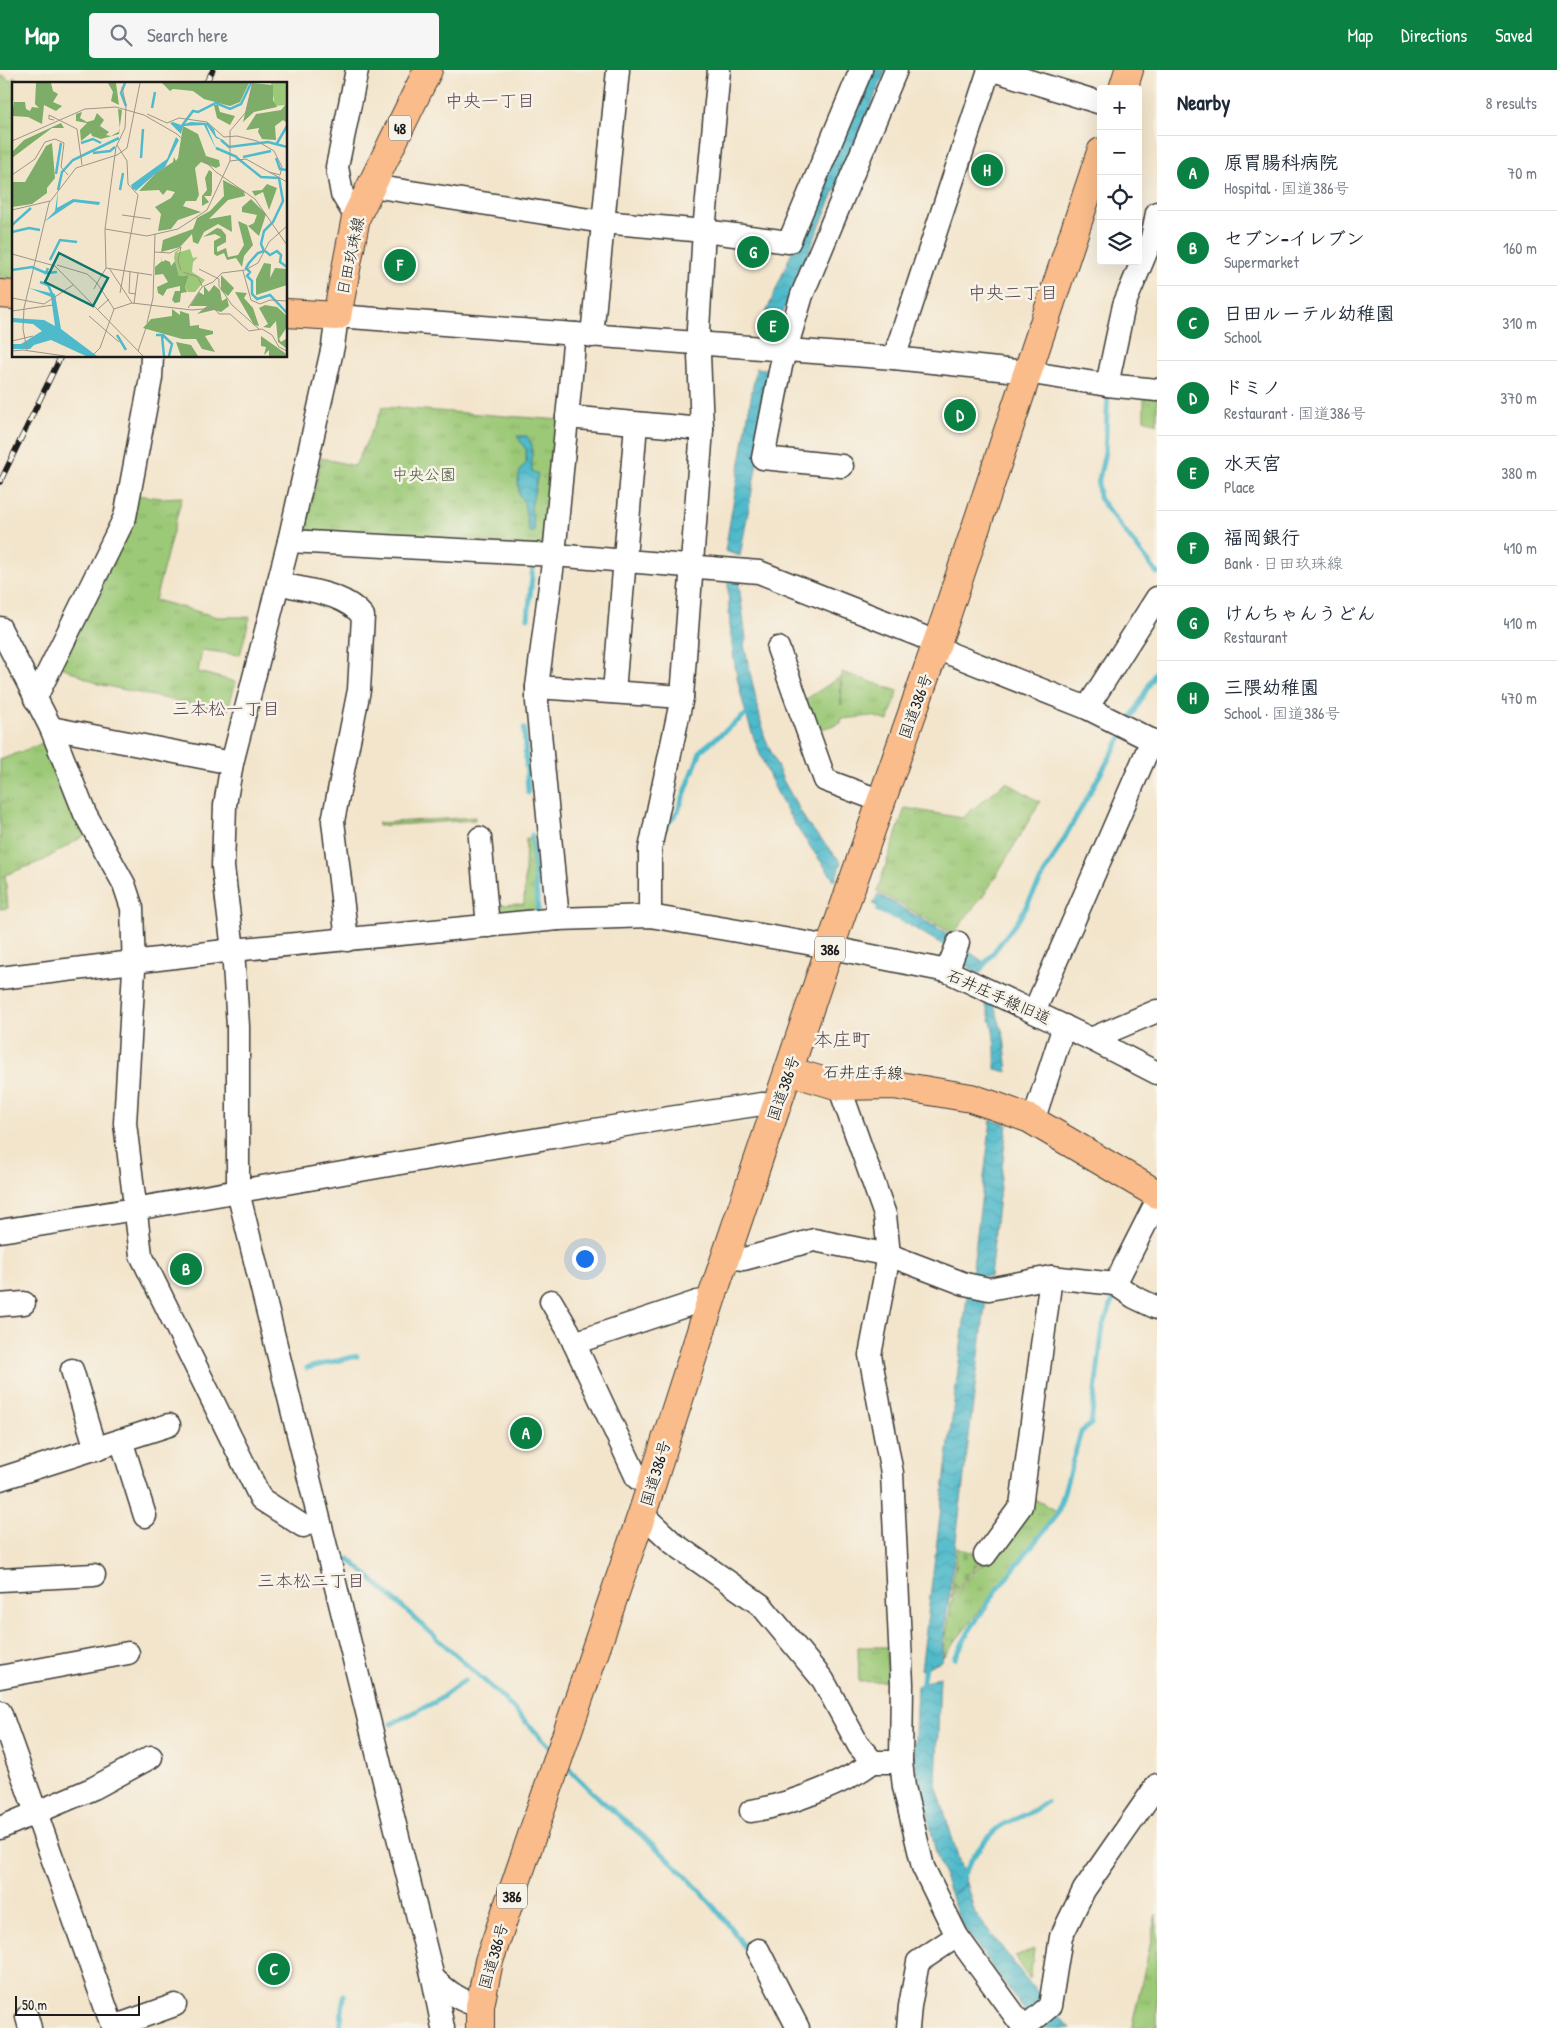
<!DOCTYPE html>
<meta charset="utf-8">
<style>
:root{--surface:#fff;--page:#f6f6f7;--text:#1f2937;--muted:#747a83;--line:#e0e1e3;--accent:#0b8043}
body{margin:0;font-family:"Patrick Hand","Klee One",sans-serif;background:var(--page);color:var(--text)}
.controls{position:absolute;right:15px;top:15px;display:grid;overflow:hidden;border-radius:5px;box-shadow:0 5px 20px #0002}
.controls button{width:45px;height:45px;display:grid;place-items:center;padding:0;border:0;border-bottom:1px solid var(--line);background:var(--surface);color:var(--text);font:25px sans-serif}
.scale{position:absolute;left:15px;bottom:12px;width:125px;box-sizing:border-box;padding-left:5px;border:2px solid #1c1c1c;border-top:0;font-size:14px;line-height:18px;white-space:nowrap;color:#1c1c1c;-webkit-text-stroke:4px #f7f3e8;paint-order:stroke}
.you{position:absolute;left:584px;top:1188px;width:18px;height:18px;margin:-12px;border:4px solid #fff;border-radius:50%;background:#1a73e8;box-shadow:0 0 0 8px #1a73e833}
.badge{display:grid;place-items:center;width:32px;height:32px;border-radius:50%;background:var(--accent);color:#fff;font-size:16px;font-weight:700}
.pin{position:absolute;translate:-50% -50%;border:2px solid #fff;box-shadow:0 1px 5px #0006}
.list{margin:0;padding:0;list-style:none}
h2{display:flex;justify-content:space-between;align-items:center;height:65px;margin:0;padding:0 20px;font-size:21px}
h2 small{font-size:16px;font-weight:400;color:var(--muted)}
.list li{display:grid;grid-template-columns:32px 1fr auto;gap:15px;align-items:center;box-sizing:border-box;height:75px;padding:0 20px;border-top:1px solid var(--line)}
.list b{display:block;font-size:19px;white-space:nowrap}
.list p{margin:0;font-size:16px;white-space:nowrap;color:var(--muted)}
.list em{font-size:16px;font-style:normal;color:var(--muted)}
.icon{flex:none;width:28px;height:28px;fill:none;stroke:currentColor;stroke-width:2;stroke-linecap:round;stroke-linejoin:round}
.map{position:relative;flex:none;width:1157px;height:1958px;overflow:hidden}
header{display:flex;align-items:center;gap:30px;box-sizing:border-box;height:70px;padding:0 25px;background:var(--accent);color:#fff}
header strong{font-size:24px}
nav{display:flex;gap:28px;margin-inline-start:auto;font-size:18px}
.search{width:350px;height:45px;background:var(--page);display:flex;align-items:center;gap:12px;box-sizing:border-box;padding:0 18px;border-radius:5px;color:var(--muted);font-size:19px}
main{display:flex}
aside{flex:1;background:var(--surface)}
.map>svg:first-child{display:block}
.grass{fill:url(#grass-tufts);stroke:#5c724a}
.cemetery{fill:url(#cemetery-stones);stroke:#5c724a}
.water{fill:url(#water-waves);stroke:#366b74}
.lines{fill:none;stroke-linecap:round;stroke-linejoin:round}
.stream{stroke:#4fbacb;stroke-width:5}
.minor-casing{stroke:#3c3a36;stroke-width:25}
.major-casing{stroke:#3c3a36;stroke-width:30}
.highway-casing{stroke:#3c3a36;stroke-width:30}
.minor{stroke:#fff;stroke-width:22}
.major{stroke:#f9bc8a;stroke-width:28}
.highway{stroke:#f9bc8a;stroke-width:28}
.rail-casing{stroke:#1c1c1c;stroke-width:5.5}
.rail{stroke:#f7f3e8;stroke-width:4;stroke-dasharray:11;stroke-linecap:butt}
.labels{text-anchor:middle;dominant-baseline:central;stroke-width:5;stroke-linejoin:round;paint-order:stroke}
.shield{fill:#f7f3e8;stroke:#5e5c59;stroke-width:1}
.shield-label{font-size:15px;font-weight:bold;fill:#1c1c1c}
.street-label{font-size:16px;fill:#1c1c1c;stroke:#f7f3e8}
.park-label{font-size:16px;fill:#49593c;stroke:#f7f3e8}
.neighbourhood-label{font-size:18px;fill:#5a464f;stroke:#f7f3e8}
.quarter-label{font-size:19px;fill:#5a464f;stroke:#f7f3e8}
.inset-river{fill:none;stroke:#4fbacb;stroke-width:2.5}
.inset-road{fill:none;stroke:#9d9586;stroke-width:1}
.view{fill:#0f766e;fill-opacity:0.15;stroke:#0f766e;stroke-width:2.5}
.inset-edge{fill:none;stroke:#1c1c1c;stroke-width:2.5}
</style>
<header>
<strong>Map</strong>
<div class="search"><svg class="icon" aria-label="search" viewBox="0 0 24 24"><circle cx="10" cy="10" r="6"/><path d="M15 15l6 6"/></svg>Search here</div>
<nav><a>Map</a><a>Directions</a><a>Saved</a></nav>
</header>
<main>
<div class="map">
<svg width="1157" height="1958" viewBox="0 0 1157 1958">
<defs>
<pattern id="grass-tufts" width="24" height="20" patternUnits="userSpaceOnUse" patternTransform="scale(1.25)"><rect width="24" height="20" fill="#9cc977"/><path d="M3 7l-1-3M5 7V3M7 7l1-3M15 17l-1-3M17 17v-4M19 17l1-3" fill="none" stroke="#86ac66"/></pattern>
<pattern id="cemetery-stones" width="16" height="16" patternUnits="userSpaceOnUse" patternTransform="scale(1.25)"><rect width="16" height="16" fill="#9cc977"/><path d="M2 7V4a2 2 0 0 1 4 0v3zM10 15v-3a2 2 0 0 1 4 0v3z" fill="#86ac66"/></pattern>
<pattern id="water-waves" width="16" height="10" patternUnits="userSpaceOnUse" patternTransform="scale(1.25)"><rect width="16" height="10" fill="#4fbacb"/><path d="M0 5q4-4 8 0t8 0" fill="none" stroke="#449fae"/></pattern>
</defs>
<rect width="100%" height="100%" fill="#f7f3e8"/>
<filter id="ink" filterUnits="userSpaceOnUse"><feTurbulence type="fractalNoise" baseFrequency=".02" numOctaves="2"/><feDisplacementMap in="SourceGraphic" scale="10" xChannelSelector="R" yChannelSelector="G"/><feConvolveMatrix kernelMatrix="1 2 1 2 8 2 1 2 1" color-interpolation-filters="sRGB"/></filter>
<filter id="wash" filterUnits="userSpaceOnUse"><feTurbulence type="fractalNoise" baseFrequency=".0096" numOctaves="4" result="noise"/><feDisplacementMap in="SourceGraphic" scale="20" xChannelSelector="R" yChannelSelector="G"/><feGaussianBlur stdDeviation="1.12" result="paint"/><feColorMatrix in="noise" values="0 0 0 0 0 0 0 0 0 0 0 0 0 0 0 0 0 1.4 0 .05"/><feComposite in="paint" operator="in"/></filter>
<g filter="url(#wash)">
<rect width="100%" height="100%" fill="#f3e5cc"/>
<!-- grass -->
<g class="grass">
<path d="M3 5 10 11 14 7 27 14H14V210H0V10Z"/>
<path d="M1144 322 1157 324V354L1144 349Z"/>
<path d="M383 337 561 350 549 477 306 460 321 388 355 396Z"/>
<path d="M135 425 160 428 182 427 155 530 218 547H250L240 585 202 580 198 602 236 612 227 642 98 614 58 595Z"/>
<path d="M842 602 898 621 888 651 872 646 841 649V653L815 661 805 630 840 607 841 635Z"/>
<path d="M43 673 85 765 44 790 5 805 8 838 0 839V690Z"/>
<path d="M1006 712 1040 732 988 819 953 864 877 821 905 738 962 748Z"/>
<path d="M475 747V750L378 756V753Z"/>
<path d="M526 768H530L536 840 493 842 492 835 524 834Z"/>
<path d="M1032 1428 1057 1441 943 1587 951 1531Z"/>
<path d="M858 1577H887V1611L859 1612Z"/>
<path d="M1157 1844V1958H1132V1956Z"/>
<path d="M1034 1879 1030 1909 1015 1886Z"/>
</g>
<!-- cemetery -->
<path class="cemetery" d="M957 1477 983 1487 951 1528Z"/>
<!-- water -->
<g class="water">
<path d="M869 0H886L781 247 766 243Z"/>
<path d="M756 298 774 300 740 486 725 481Z"/>
<path d="M517 366H527L532 375V401L538 404 531 439 535 462H529L524 433 519 424 518 411 520 400 526 393V380Z"/>
<path d="M728 506 738 507 746 569 744 575 764 665 783 710 807 753 841 792 835 811C818 787 798 762 784 736 744 660 728 592 728 506Z"/>
<path d="M878 824 957 869 952 880 873 834Z"/>
<path d="M963 878 987 894 979 904 959 891Z"/>
<path d="M978 921 992 928 1004 967 1008 1002 995 999C996 972 993 944 978 921Z"/>
<path d="M991 1050 1007 1054 990 1207 972 1205Z"/>
<path d="M968 1219 987 1221 941 1591 921 1600Z"/>
<path d="M940 1606 936 1715 966 1813 951 1826 936 1783 914 1686 917 1616Z"/>
<path d="M966 1813 975 1843 1042 1929 1027 1944 961 1854 951 1827Z"/>
<path d="M1057 1944 1070 1958H1040Z"/>
</g>
<g class="lines">
<!-- stream -->
<g class="stream">
<path d="M1108 323 1105 382 1098 414 1099 428 1157 503"/>
<path d="M528 548 533 496"/>
<path d="M1129 652 1157 600"/>
<path d="M524 659 528 723"/>
<path d="M664 759 678 741 701 680 749 642"/>
<path d="M532 765 538 840"/>
<path d="M878 840 905 851"/>
<path d="M983 896 1019 849 1124 662"/>
<path d="M307 1298 357 1286"/>
<path d="M349 1489 498 1623 553 1680"/>
<path d="M955 1588 969 1561 996 1521 1058 1443 1081 1362 1091 1354 1103 1256 1116 1222"/>
<path d="M922 1620 925 1594"/>
<path d="M391 1654 437 1631 465 1610"/>
<path d="M565 1694C594 1728 631 1754 663 1784 696 1814 726 1849 750 1885"/>
<path d="M960 1809C969 1793 988 1762 1004 1754 1021 1746 1031 1744 1046 1732"/>
<path d="M340 1958 344 1925"/>
</g>
</g>
</g>
<g filter="url(#ink)">
<g class="lines">
<defs>
<g id="minor">
<path d="M993 0 1101 33"/>
<path d="M372 116 603 152 704 161 789 172 861 0"/>
<path d="M356 147 342 124 337 97 357 0"/>
<path d="M592 266 618 0"/>
<path d="M894 288 989 0"/>
<path d="M1107 315 1124 235 1152 168 1157 143"/>
<path d="M567 347 702 359"/>
<path d="M842 396 763 388 781 296 802 225 896 0"/>
<path d="M289 471 554 485 759 502 921 566 951 584 1087 638 1157 673"/>
<path d="M278 513C307 521 343 522 363 546L359 620 333 751 347 870"/>
<path d="M0 558 51 658 85 744 124 814 132 838 134 900 125 1053 141 1185 261 1429 303 1456"/>
<path d="M778 578 825 710 881 731"/>
<path d="M537 617 682 627"/>
<path d="M614 622 636 354"/>
<path d="M35 629 125 447 151 308 152 286"/>
<path d="M1087 638 1157 528"/>
<path d="M51 658 232 693"/>
<path d="M480 768 488 856"/>
<path d="M650 846V779L682 627 702 359 698 259 704 161 719 0"/>
<path d="M558 849 537 632V617L554 485 575 264"/>
<path d="M947 901 958 873"/>
<path d="M0 908 233 880 558 849 650 846 807 873 947 901 1091 969 1157 1003"/>
<path d="M1034 942 1152 670"/>
<path d="M1091 969 1157 941"/>
<path d="M839 1016 885 1145 889 1185 870 1285 892 1403 902 1614 901 1692 904 1717 923 1797 957 1866 1024 1958 1050 1936 1061 1867 1084 1820 1157 1715"/>
<path d="M1037 1039 1064 956"/>
<path d="M0 1161C254 1121 507 1071 762 1034L777 1035"/>
<path d="M726 1187 744 1189 814 1170 889 1185 965 1214 989 1219 1051 1207 1115 1214 1157 1131"/>
<path d="M1115 1214 1134 1227 1157 1238"/>
<path d="M551 1231 568 1260 637 1408 650 1417"/>
<path d="M0 1235 24 1233"/>
<path d="M574 1273 697 1232 711 1230"/>
<path d="M72 1300 96 1379"/>
<path d="M121 1370 145 1446"/>
<path d="M0 1409 169 1355"/>
<path d="M642 1444 673 1473 761 1535 823 1610 859 1676 873 1692H901"/>
<path d="M985 1485 1021 1436 1051 1207"/>
<path d="M0 1510 94 1505"/>
<path d="M0 1607 128 1583"/>
<path d="M0 1642 113 1958"/>
<path d="M751 1741C788 1735 844 1714 873 1692"/>
<path d="M0 1758 94 1718 151 1687"/>
<path d="M758 1880 798 1958"/>
<path d="M433 1908 443 1958"/>
<path d="M480 1936C460 1931 448 1922 433 1908L238 1122V956L233 880 223 797 225 735 232 693 289 471 333 276 337 246 894 288 1026 302 1107 315 1157 320"/>
<path d="M27 1947 30 1958"/>
<path d="M113 1957 175 1935"/>
<path d="M908 1958 910 1936 918 1892 957 1866"/>
</g>
<g id="major">
<path d="M0 224 14 225"/>
<path d="M286 243 337 246 356 147 428 0"/>
<path d="M789 1001 839 1016 894 1015 971 1028 998 1037 1030 1049 1157 1124"/>
</g>
<g id="highway">
<path d="M1123 19 1129 0"/>
<path d="M480 1958V1936L489 1891 642 1444 711 1230 837 857 945 550 1101 82"/>
</g>
</defs>
<!-- minor casing -->
<use href="#minor" class="minor-casing"/>
<!-- major casing -->
<use href="#major" class="major-casing"/>
<!-- highway casing -->
<use href="#highway" class="highway-casing"/>
<!-- minor -->
<use href="#minor" class="minor"/>
<!-- major -->
<use href="#major" class="major"/>
<!-- highway -->
<use href="#highway" class="highway"/>
<defs>
<g id="rail">
<path d="M205 14 213 0"/>
<path d="M0 412 61 286"/>
</g>
</defs>
<!-- rail casing -->
<use href="#rail" class="rail-casing"/>
<!-- rail -->
<use href="#rail" class="rail"/>
</g>
</g>
<g class="labels">
<!-- shield labels -->
<g class="shield">
<rect x="389" y="45.5" width="22" height="25" rx="4"/>
<rect x="815" y="866.5" width="30" height="25" rx="4"/>
<rect x="497" y="1813.5" width="30" height="25" rx="4"/>
</g>
<g class="shield-label">
<text x="400" y="58">48</text>
<text x="830" y="879">386</text>
<text x="512" y="1826">386</text>
</g>
<!-- street labels -->
<g class="street-label">
<text transform="translate(350 186) rotate(-78)">日田玖珠線</text>
<text transform="translate(915 636) rotate(-70)">国道386号</text>
<text transform="translate(999 926) rotate(24)">石井庄手線旧道</text>
<text transform="translate(863 1002) rotate(1)">石井庄手線</text>
<text transform="translate(783 1018) rotate(-71)">国道386号</text>
<text transform="translate(655 1403) rotate(-73)">国道386号</text>
<text transform="translate(493 1886) rotate(-74)">国道386号</text>
</g>
<!-- park labels -->
<g class="park-label">
<text x="424" y="404">中央公園</text>
</g>
<!-- neighbourhood labels -->
<g class="neighbourhood-label">
<text x="490" y="30">中央一丁目</text>
<text x="1013" y="222">中央二丁目</text>
<text x="226" y="638">三本松一丁目</text>
<text x="311" y="1510">三本松二丁目</text>
</g>
<!-- quarter labels -->
<g class="quarter-label">
<text x="842" y="969">本庄町</text>
</g>
</g>
<!-- overview -->
<g transform="translate(12 12)">
<rect width="275" height="275" fill="#f3e5cc"/>
<path d="M259 1H275L274 23 263 24ZM168 167 165 171 178 167 181 176 186 175 181 180 180 190 193 198 183 210H176L173 205 177 193 167 194 162 176 163 170Z" fill="#9cc977"/>
<path d="M24 1H39L41 9 46 12 41 20 50 24 44 29 32 23 30 42 16 35 0 34 2 20H13L14 27 18 29 20 25 27 26 23 22ZM96 1H104L107 23 99 19 101 10ZM150 1H237L228 20 218 24 192 17 181 9 161 7 158 9ZM240 1 261 3V18L265 25 242 30 231 40ZM275 21V41L271 38 263 44 264 58 250 57 246 50 247 46 234 48 244 32 269 28ZM202 23H206L208 30 223 34 218 43 205 36ZM106 27 110 28 107 52 89 57 80 54 79 51 69 59 68 48 75 41 64 39V32L70 30 68 36 75 40 82 38 85 31 92 38 88 44 97 50 94 53 99 54 108 49ZM49 41 52 46H40L0 76V70L12 58ZM171 44 186 52 194 74 207 78 208 84 204 86 189 80 183 86 187 113 184 119H174L171 124 189 130 166 138 159 147 146 149 149 132 143 125 159 116 163 110 155 108 151 113 147 108 127 109 144 91 161 80 162 75 164 79 166 76ZM40 61 43 96 35 106V111L20 122 0 125V100H13L34 64ZM197 88 200 90V109L199 114H192L197 120 190 124V114L195 108 193 96ZM211 98 232 109 233 114 216 118 197 137 219 133 220 150 206 142 192 150 186 162 181 160 180 152 168 165 149 170 151 158 181 147 185 136 198 129 212 114ZM255 102 265 106 257 128 251 110 243 114 240 109 250 108ZM239 117 254 132 247 154 236 144 242 141 245 133 230 130V125ZM226 139 235 143 241 163 232 174 230 185 224 176 215 178 212 171 205 174 202 172V159L209 155 203 152 191 155 205 146 209 147 214 153V160L205 165V170L214 166 216 175 226 173 232 163ZM147 174 151 180 153 178 158 180 159 184 163 179 167 194 177 193 173 205 175 210 169 211 168 220 163 221 160 218 163 209H168V204L155 207 151 214 146 211 145 205 156 200 151 192 143 193V185L150 179ZM252 181 259 182 258 196 263 186 275 187V203L244 213V197ZM209 193 222 206 216 214 209 208ZM202 203 208 208 210 219 215 216 217 224 209 230 202 228 185 232 195 224H178L187 210 192 213V204L197 210ZM223 210 235 211 232 216 241 226 247 244 242 243ZM253 223 265 225 275 234V245L267 257 269 260 275 256V267L266 260 264 239 258 246 251 245 256 242 247 226ZM160 227 168 233V229L177 232 178 244 187 243V246L201 249V252L193 254 203 270 190 267 184 257H170L131 246 139 237 160 234ZM249 254 273 271 275 274H257V268L252 273 254 265 249 264ZM164 260 179 263 186 274H169Z" fill="#7dad68"/>
<path d="M165 179a8 8 0 1 1 16 0a8 8 0 1 1-16 0Z" fill="#9cc977"/>
<path d="M161 40 169 43 179 40 196 41 202 47 204 54 212 59 204 56 194 42 205 69 192 43 171 44 169 52 158 41ZM164 55 167 58 153 85 121 108 119 103 155 77ZM46 108 45 126 61 117 88 120 87 123 62 120 32 140 43 129ZM17 206 43 212 49 247 85 274H74L39 258 22 263 18 267H1L0 262H9L30 249 21 242 0 240V236L32 238 43 244 39 215Z" fill="#4fbacb"/>
<path class="inset-river" d="M113 1 109 11 114 24M140 26 143 10M169 45 181 29 186 30 204 21 218 27 229 22 239 1M209 58 217 65 256 60 275 65M69 61 81 57 89 61M264 63 275 44M204 66 225 75M81 71 98 69 103 65M224 75 249 95 267 96 271 119 261 140 252 149 249 162 252 169 246 171 237 181 234 186 238 190 235 194 240 199V212L245 217 258 213 275 231M231 75 259 69M129 76 131 47M264 76 268 87 275 88M44 92 49 61M46 108 50 90 61 78 107 56M108 108 111 91M123 108 140 93M0 143 19 126M0 150 17 146 28 148M253 169 258 173 265 169 269 173 268 180 275 185M38 178 48 158 65 160M36 186 34 191 45 190M0 188 20 185 34 191M28 200 36 203 42 216M105 253 114 268M144 253H151L160 262 157 274M150 254 152 274"/>
<path class="inset-road" d="M135 32 155 41 167 36 195 40 212 55 225 54 245 59 262 69 270 85 268 93 257 90M42 38 37 37V33L65 47 70 83M0 59 73 27 104 25 132 33 165 52 204 90 243 117 275 163M105 63 115 79 116 102 126 113 108 211M218 79V49L234 30 241 1M0 93 23 77 33 60 43 57 52 61 49 85 56 93M0 128 38 119M110 133 139 137M93 147 104 65 113 46 114 24 110 5M169 165 166 179 169 188M143 170 158 171 169 165M0 172 43 184 131 274M45 183 75 192 85 201 82 207M94 186 140 193M97 186 120 221M187 187 207 197V204L220 223 247 247M118 189 117 211 124 212M231 189 239 218 248 222 258 218 275 219M171 190 186 195 190 204M0 216 32 222 61 203M122 222 126 191M176 226 190 205 201 200 210 191 233 188 246 181 257 160 275 144M102 227 120 221 180 228 202 226 207 232H218L237 249 250 247 260 253 267 265 275 269M85 228 97 217M0 229 41 223M77 234 107 260M135 241 141 216 143 152M0 259 21 254M15 268 11 247 12 226 37 121 64 86 105 73 115 66 128 1M0 269 11 268 53 274M126 269 134 246M80 274 88 266 102 227 85 201 94 186 93 147 135 154 166 147 195 128 218 79 234 77 275 100"/>
<path class="view" d="M47 171 96 196 81 224 33 200Z"/>
<rect width="275" height="275" class="inset-edge"/>
</g>
</svg>
<div class="controls">
<button>+</button>
<button>−</button>
<button><svg class="icon" aria-label="locate" viewBox="0 0 24 24"><circle cx="12" cy="12" r="6"/><path d="M12 2v4M12 18v4M2 12h4M18 12h4"/></svg></button>
<button><svg class="icon" aria-label="layers" viewBox="0 0 24 24"><path d="M12 4l9 5-9 5-9-5zM3 14l9 5 9-5"/></svg></button>
</div>
<div class="scale">50 m</div>
<div class="you"></div>
<div class="pin badge" style="left:526px;top:1363px">A</div>
<div class="pin badge" style="left:186px;top:1199px">B</div>
<div class="pin badge" style="left:274px;top:1899px">C</div>
<div class="pin badge" style="left:960px;top:345px">D</div>
<div class="pin badge" style="left:773px;top:256px">E</div>
<div class="pin badge" style="left:400px;top:195px">F</div>
<div class="pin badge" style="left:753px;top:182px">G</div>
<div class="pin badge" style="left:987px;top:100px">H</div>
</div>
<aside>
<h2>Nearby<small>8 results</small></h2>
<ul class="list">
<li><span class="badge">A</span><div><b>原胃腸科病院</b><p>Hospital · 国道386号</p></div><em>70 m</em></li>
<li><span class="badge">B</span><div><b>セブン-イレブン</b><p>Supermarket</p></div><em>160 m</em></li>
<li><span class="badge">C</span><div><b>日田ルーテル幼稚園</b><p>School</p></div><em>310 m</em></li>
<li><span class="badge">D</span><div><b>ドミノ</b><p>Restaurant · 国道386号</p></div><em>370 m</em></li>
<li><span class="badge">E</span><div><b>水天宮</b><p>Place</p></div><em>380 m</em></li>
<li><span class="badge">F</span><div><b>福岡銀行</b><p>Bank · 日田玖珠線</p></div><em>410 m</em></li>
<li><span class="badge">G</span><div><b>けんちゃんうどん</b><p>Restaurant</p></div><em>410 m</em></li>
<li><span class="badge">H</span><div><b>三隈幼稚園</b><p>School · 国道386号</p></div><em>470 m</em></li>
</ul>
</aside>
</main>
